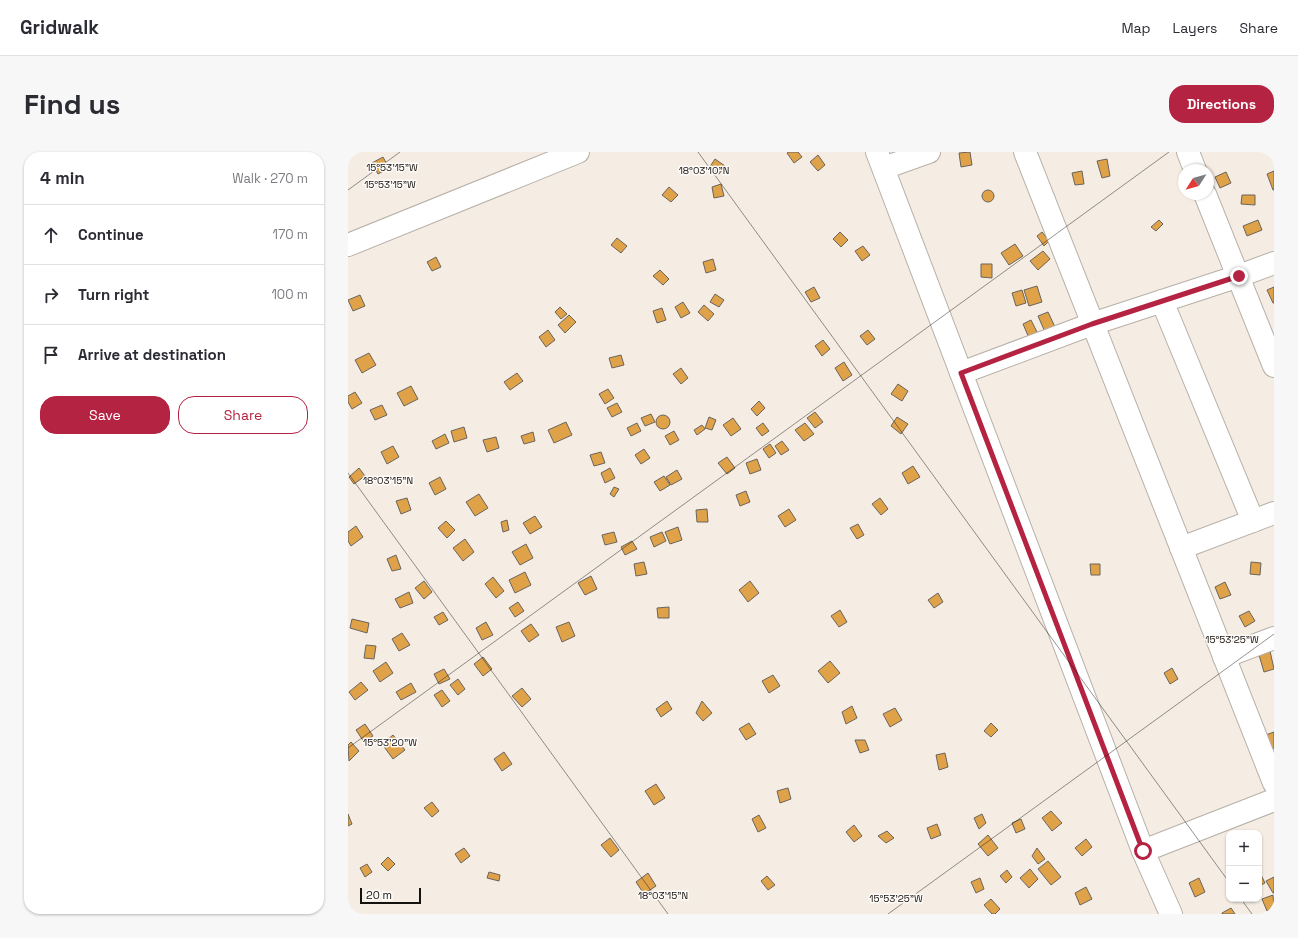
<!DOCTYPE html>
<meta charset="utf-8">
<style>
:root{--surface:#fff;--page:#f7f7f7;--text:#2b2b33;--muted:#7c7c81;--line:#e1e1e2;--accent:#b52342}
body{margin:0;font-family:"Space Grotesk",sans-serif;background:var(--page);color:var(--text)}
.controls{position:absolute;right:12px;bottom:12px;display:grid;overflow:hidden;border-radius:8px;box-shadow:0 1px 3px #0004}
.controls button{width:36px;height:36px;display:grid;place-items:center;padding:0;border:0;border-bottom:1px solid var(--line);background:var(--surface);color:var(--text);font:20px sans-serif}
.compass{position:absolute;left:830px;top:12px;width:36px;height:36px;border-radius:50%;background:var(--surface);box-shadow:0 1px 3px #0004;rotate:234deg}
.scale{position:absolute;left:12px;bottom:10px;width:61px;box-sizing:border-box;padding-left:4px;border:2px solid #14120f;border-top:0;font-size:11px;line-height:14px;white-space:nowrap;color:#14120f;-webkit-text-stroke:3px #fefbf8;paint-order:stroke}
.stop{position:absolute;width:12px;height:12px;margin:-9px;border:3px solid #b52342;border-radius:50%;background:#fff}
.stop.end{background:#b52342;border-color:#fff;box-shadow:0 1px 4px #0008}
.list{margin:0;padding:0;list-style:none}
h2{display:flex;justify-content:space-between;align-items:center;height:52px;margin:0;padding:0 16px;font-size:17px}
h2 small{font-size:13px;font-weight:400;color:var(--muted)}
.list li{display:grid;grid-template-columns:26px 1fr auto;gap:12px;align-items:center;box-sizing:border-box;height:60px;padding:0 16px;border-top:1px solid var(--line)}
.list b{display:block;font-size:15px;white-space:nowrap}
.list em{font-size:13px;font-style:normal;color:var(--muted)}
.actions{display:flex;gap:8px;padding:12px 16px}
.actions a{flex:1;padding:9px 0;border:1px solid var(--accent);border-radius:16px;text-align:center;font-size:14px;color:var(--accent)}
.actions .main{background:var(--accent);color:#fff}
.icon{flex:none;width:22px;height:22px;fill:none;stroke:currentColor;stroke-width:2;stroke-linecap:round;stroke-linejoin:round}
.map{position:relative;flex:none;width:926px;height:762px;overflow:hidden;border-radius:16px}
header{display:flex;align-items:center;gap:24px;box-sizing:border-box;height:56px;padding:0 20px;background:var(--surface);border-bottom:1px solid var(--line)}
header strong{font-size:19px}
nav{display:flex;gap:22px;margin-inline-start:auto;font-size:14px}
.intro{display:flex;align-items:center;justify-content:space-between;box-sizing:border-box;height:96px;padding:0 24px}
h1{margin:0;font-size:28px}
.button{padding:10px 18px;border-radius:16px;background:var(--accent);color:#fff;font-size:14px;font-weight:700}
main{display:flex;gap:24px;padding:0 24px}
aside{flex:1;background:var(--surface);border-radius:16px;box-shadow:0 1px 3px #0004}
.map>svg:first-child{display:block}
.building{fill:#dfa248;stroke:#6a645c}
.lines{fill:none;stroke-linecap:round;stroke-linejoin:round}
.street-casing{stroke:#b7b0a8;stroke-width:24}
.secondary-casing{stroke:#b7b0a8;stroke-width:24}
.street{stroke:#fff;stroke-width:22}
.secondary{stroke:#fff;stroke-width:22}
.route{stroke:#b52342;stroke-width:5}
.ticks{fill:none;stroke:#14120f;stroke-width:1;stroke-opacity:0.45}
.ticks-label{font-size:10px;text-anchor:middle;fill:#14120f;stroke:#fefbf8;stroke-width:3;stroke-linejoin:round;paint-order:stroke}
</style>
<header>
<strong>Gridwalk</strong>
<nav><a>Map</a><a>Layers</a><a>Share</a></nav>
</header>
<div class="intro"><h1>Find us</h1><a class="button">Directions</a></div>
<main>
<aside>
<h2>4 min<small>Walk · 270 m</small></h2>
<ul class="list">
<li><svg class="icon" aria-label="ahead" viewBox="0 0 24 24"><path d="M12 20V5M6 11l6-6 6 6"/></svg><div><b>Continue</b></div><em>170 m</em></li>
<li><svg class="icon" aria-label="right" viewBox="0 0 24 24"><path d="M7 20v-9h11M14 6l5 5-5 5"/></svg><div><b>Turn right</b></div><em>100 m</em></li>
<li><svg class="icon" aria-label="arrive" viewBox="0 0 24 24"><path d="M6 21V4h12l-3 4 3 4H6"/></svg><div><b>Arrive at destination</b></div></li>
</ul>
<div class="actions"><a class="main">Save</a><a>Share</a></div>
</aside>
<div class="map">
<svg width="926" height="762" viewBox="0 0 926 762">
<rect width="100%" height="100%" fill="#f5ede4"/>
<!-- building -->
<g class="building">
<path d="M441 0H450L454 5 446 11 439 1Z"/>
<path d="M622 0 624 13 613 15 611 1Z"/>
<path d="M470 3 477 13 470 19 462 10Z"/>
<path d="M35 5 41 16 30 22 24 11Z"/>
<path d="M367 7 377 14 371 22 361 16Z"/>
<path d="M759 7 762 24 754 26 749 9Z"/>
<path d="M734 19 736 32 727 33 724 21Z"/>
<path d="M926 19V38H925L919 22Z"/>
<path d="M878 20 883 31 872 36 867 25Z"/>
<path d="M373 32 376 44 366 46 364 35Z"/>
<path d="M321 35 330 43 323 50 314 43Z"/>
<circle cx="640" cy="44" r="6"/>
<path d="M894 43H907V53L893 52Z"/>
<path d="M811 68 815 72 808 79 803 75Z"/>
<path d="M910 68 914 78 899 84 895 74Z"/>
<path d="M492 80 500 88 493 95 485 87Z"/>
<path d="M694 80 701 89 696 94 689 84Z"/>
<path d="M269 86 279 94 273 101 263 93Z"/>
<path d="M667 92 675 104 661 113 653 101Z"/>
<path d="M515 94 522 103 514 109 507 99Z"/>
<path d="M695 99 702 107 690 118 682 109Z"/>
<path d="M88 105 93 115 84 119 79 110Z"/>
<path d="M365 107 368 118 358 121 355 110Z"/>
<path d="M633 112H644V126L633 125Z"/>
<path d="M312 118 321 127 315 133 305 124Z"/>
<path d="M689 134 694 150 681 154 676 138Z"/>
<path d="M466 135 472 146 463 150 457 140Z"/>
<path d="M926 135V151H925L919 138Z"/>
<path d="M674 138 678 151 668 154 664 141Z"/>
<path d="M367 142 376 148 371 155 362 150Z"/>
<path d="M12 143 17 154 5 159 0 148Z"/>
<path d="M335 150 342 161 333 166 327 155Z"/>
<path d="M356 153 366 162 360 169 350 160Z"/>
<path d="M212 155 219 162 213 167 207 160Z"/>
<path d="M314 156 318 168 309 171 305 159Z"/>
<path d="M700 160 707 175 697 180 690 164Z"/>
<path d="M221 163 228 170 217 181 210 173Z"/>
<path d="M683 168 690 182 681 186 675 172Z"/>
<path d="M200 178 207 188 198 195 191 185Z"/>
<path d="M520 178 527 187 519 193 512 184Z"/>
<path d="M475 188 482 197 474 204 467 194Z"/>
<path d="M21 201 28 213 14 221 7 208Z"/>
<path d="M273 203 276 213 264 216 261 206Z"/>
<path d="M496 210 504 223 495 229 487 216Z"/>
<path d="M333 216 340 226 333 232 325 222Z"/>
<path d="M169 221 175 229 162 238 156 230Z"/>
<path d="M550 232 560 239 554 249 543 242Z"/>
<path d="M63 234 70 247 56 254 49 241Z"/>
<path d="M260 237 266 246 257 252 251 242Z"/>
<path d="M7 240 14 251 4 257 0 250V244Z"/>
<path d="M411 249 417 256 409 264 403 257Z"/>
<path d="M269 251 274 260 264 265 259 256Z"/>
<path d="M34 253 39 263 27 268 22 258Z"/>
<path d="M467 260 475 270 467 276 459 266Z"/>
<path d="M303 262 307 270 297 274 293 266Z"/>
<circle cx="315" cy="270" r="7"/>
<path d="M361 265 368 268 364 278 357 276Z"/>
<path d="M549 265 560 272 553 282 543 274Z"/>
<path d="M385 266 393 277 383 284 375 273Z"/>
<path d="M218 270 224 283 206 291 200 278Z"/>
<path d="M289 271 293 279 283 284 279 276Z"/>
<path d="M415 271 421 279 414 284 408 276Z"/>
<path d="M457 271 466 282 456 289 447 278Z"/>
<path d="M354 273 357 277 349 283 346 278Z"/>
<path d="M116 275 119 286 106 290 103 279Z"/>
<path d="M326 279 331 288 322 293 317 284Z"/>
<path d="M185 280 187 289 176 292 173 284Z"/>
<path d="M97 282 101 291 88 297 84 289Z"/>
<path d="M148 285 151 296 139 300 135 288Z"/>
<path d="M434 289 441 298 433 303 427 294Z"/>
<path d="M422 292 428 301 421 306 415 297Z"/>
<path d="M45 294 51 305 39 312 33 300Z"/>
<path d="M296 297 302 306 293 312 287 303Z"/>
<path d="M253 300 257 311 246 314 242 303Z"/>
<path d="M379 305 387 316 379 322 370 311Z"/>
<path d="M409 307 413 318 402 322 398 311Z"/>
<path d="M565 314 572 325 560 332 554 321Z"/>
<path d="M11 316 17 324 6 332 1 325Z"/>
<path d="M262 316 267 326 257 331 253 321Z"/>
<path d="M329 318 334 327 323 333 318 325Z"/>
<path d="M316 324 322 333 312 339 306 330Z"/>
<path d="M92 325 98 337 87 343 81 331Z"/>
<path d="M266 335 271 337 266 345 262 342Z"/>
<path d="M398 339 402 350 392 354 388 343Z"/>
<path d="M131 342 140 356 127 364 118 350Z"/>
<path d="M59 346 63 358 53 362 48 349Z"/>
<path d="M532 346 540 357 533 363 524 352Z"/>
<path d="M359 357 360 370H349L348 358Z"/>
<path d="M441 357 448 368 437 375 430 364Z"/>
<path d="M187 364 194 375 182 382 175 371Z"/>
<path d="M159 368 161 378 155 380 153 370Z"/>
<path d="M98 369 107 378 99 386 90 376Z"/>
<path d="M510 372 516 383 509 387 502 376Z"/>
<path d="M8 374 15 385 3 394 0 389V380Z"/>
<path d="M330 375 334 388 322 392 317 380Z"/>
<path d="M266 380 269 390 257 393 254 383Z"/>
<path d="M314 380 318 389 306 395 302 385Z"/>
<path d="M117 387 126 400 115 409 105 396Z"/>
<path d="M284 389 289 397 277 403 273 395Z"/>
<path d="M178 392 185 406 172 413 164 400Z"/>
<path d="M48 403 53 417 44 419 39 407Z"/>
<path d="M296 410 299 422 288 424 286 412Z"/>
<path d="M903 410 913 411 912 423 902 422Z"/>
<path d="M742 412H752V423H743Z"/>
<path d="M177 420 183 433 167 441 161 428Z"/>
<path d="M243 424 249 437 237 443 230 431Z"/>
<path d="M145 425 156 439 148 446 137 432Z"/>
<path d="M76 429 84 440 76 447 67 436Z"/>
<path d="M402 429 411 441 400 450 391 438Z"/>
<path d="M877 430 883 443 872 447 867 435Z"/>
<path d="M61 440 65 451 52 456 47 447Z"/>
<path d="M590 441 595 450 586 456 580 448Z"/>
<path d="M170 450 176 459 167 465 161 456Z"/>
<path d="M321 455V466H310L309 456Z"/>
<path d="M492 458 499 470 491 475 483 464Z"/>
<path d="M901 459 907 469 897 475 891 464Z"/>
<path d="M95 460 100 468 91 473 86 465Z"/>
<path d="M4 467 21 471 19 481 2 476Z"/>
<path d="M138 470 145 483 134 488 128 476Z"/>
<path d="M221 470 227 484 214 490 208 475Z"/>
<path d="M183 472 191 483 181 490 173 479Z"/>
<path d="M54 481 62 493 51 499 44 487Z"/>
<path d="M18 493 28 494 26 507 16 506Z"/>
<path d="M922 499 926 517 916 520 911 503Z"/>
<path d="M135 505 144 517 135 524 126 512Z"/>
<path d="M482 509 492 521 480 531 470 519Z"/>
<path d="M38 510 45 521 32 530 25 519Z"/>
<path d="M824 516 830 527 822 532 816 521Z"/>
<path d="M96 517 102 527 91 532 86 522Z"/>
<path d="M425 523 432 534 421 541 414 529Z"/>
<path d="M110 527 117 537 110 543 102 533Z"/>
<path d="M13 530 20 538 7 548 1 540Z"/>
<path d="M63 531 68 540 53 548 48 540Z"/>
<path d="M174 536 183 547 174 555 164 544Z"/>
<path d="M94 538 102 549 94 555 86 543Z"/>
<path d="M319 549 324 557 313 565 308 557Z"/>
<path d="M354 549 364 561 355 569 348 561Z"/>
<path d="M504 554 509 566 498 572 494 560Z"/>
<path d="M547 556 554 568 542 575 535 562Z"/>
<path d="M401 571 408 582 398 588 391 577Z"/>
<path d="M643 571 650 578 643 585 636 579Z"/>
<path d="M17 572 25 584 16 590 8 578Z"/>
<path d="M926 580V596L920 598 915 584Z"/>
<path d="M45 583 57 598 45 607 34 592Z"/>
<path d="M507 588H517L521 598 512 601Z"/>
<path d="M3 590 11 599 1 609 0 593Z"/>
<path d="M156 600 164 612 154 619 146 607Z"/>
<path d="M597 601 600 615 591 618 588 603Z"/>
<path d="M308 632 317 646 306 653 297 639Z"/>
<path d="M440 636 443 647 432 651 429 639Z"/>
<path d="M84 650 91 659 84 665 76 656Z"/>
<path d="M703 659 714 671 704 679 694 666Z"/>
<path d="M0 662 4 672 0 674Z"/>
<path d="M634 662 638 671 631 677 626 666Z"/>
<path d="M411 663 418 676 410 680 404 667Z"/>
<path d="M673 667 677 677 668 681 664 671Z"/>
<path d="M589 672 593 683 583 687 579 676Z"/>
<path d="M506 673 514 684 506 690 498 680Z"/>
<path d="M539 679 546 686 538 691 530 684Z"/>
<path d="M640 683 650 696 640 704 630 692Z"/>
<path d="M262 686 271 698 263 705 253 693Z"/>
<path d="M738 687 744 695 734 704 727 696Z"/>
<path d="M116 696 122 704 113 711 107 702Z"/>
<path d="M689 696 697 707 690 712 684 704Z"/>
<path d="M40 705 47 712 40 719 33 712Z"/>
<path d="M700 709 713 725 703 733 690 717Z"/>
<path d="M19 712 24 720 17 725 12 716Z"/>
<path d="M682 717 690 727 681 736 672 726Z"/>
<path d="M659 718 664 725 658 731 652 724Z"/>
<path d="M141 720 152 723 151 729 139 726Z"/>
<path d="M300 721 308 734 296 742 288 730Z"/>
<path d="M911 721H912L917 731 911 734Z"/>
<path d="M419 724 427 733 420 738 413 729Z"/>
<path d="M926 725V741H925L918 729Z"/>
<path d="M632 726 636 737 628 741 623 730Z"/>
<path d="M851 726 857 740 847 745 841 731Z"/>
<path d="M738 735 744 747 732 753 727 741Z"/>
<path d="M925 743 926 756 919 759 914 747Z"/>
<path d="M643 747 652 757 647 762H644L636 753Z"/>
<path d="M883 756 887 762H874V761Z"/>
</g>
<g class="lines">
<defs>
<g id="street">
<path d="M529 0 795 699 823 762"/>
<path d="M677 0 926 631"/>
<path d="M840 0 847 18"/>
<path d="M536 16 581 0"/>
<path d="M857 42 926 214"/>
<path d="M814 149 905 369"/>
<path d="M613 221 744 172 891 124 926 111"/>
<path d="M833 396 926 361"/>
<path d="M876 505 926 486"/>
<path d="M795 699 926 648"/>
</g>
<path id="secondary" d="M0 93 230 0"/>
</defs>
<!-- street casing -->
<use href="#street" class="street-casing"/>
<!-- secondary casing -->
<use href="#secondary" class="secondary-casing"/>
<!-- street -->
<use href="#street" class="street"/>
<!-- secondary -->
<use href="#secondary" class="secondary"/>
</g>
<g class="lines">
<!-- route -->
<path class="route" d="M795 699 613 221 744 172 891 124"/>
</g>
<!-- ticks -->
<path class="ticks" d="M350 0 881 730M0 38 52 0M0 321 320 762M0 596 821 0M893 747 904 762M540 762 926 482"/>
<g class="ticks-label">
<text x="44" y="19">15°53'15"W</text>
<text x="356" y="22">18°03'10"N</text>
<text x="42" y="36">15°53'15"W</text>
<text x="40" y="332">18°03'15"N</text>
<text x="884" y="491">15°53'25"W</text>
<text x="42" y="594">15°53'20"W</text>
<text x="315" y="747">18°03'15"N</text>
<text x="548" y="750">15°53'25"W</text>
</g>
</svg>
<div class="controls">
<button>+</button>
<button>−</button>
</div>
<svg class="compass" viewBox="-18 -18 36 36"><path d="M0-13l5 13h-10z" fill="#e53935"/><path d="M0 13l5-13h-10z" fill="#7c7c81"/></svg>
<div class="scale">20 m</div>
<div class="stop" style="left:795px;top:699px"></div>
<div class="stop end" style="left:891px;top:124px"></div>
</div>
</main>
